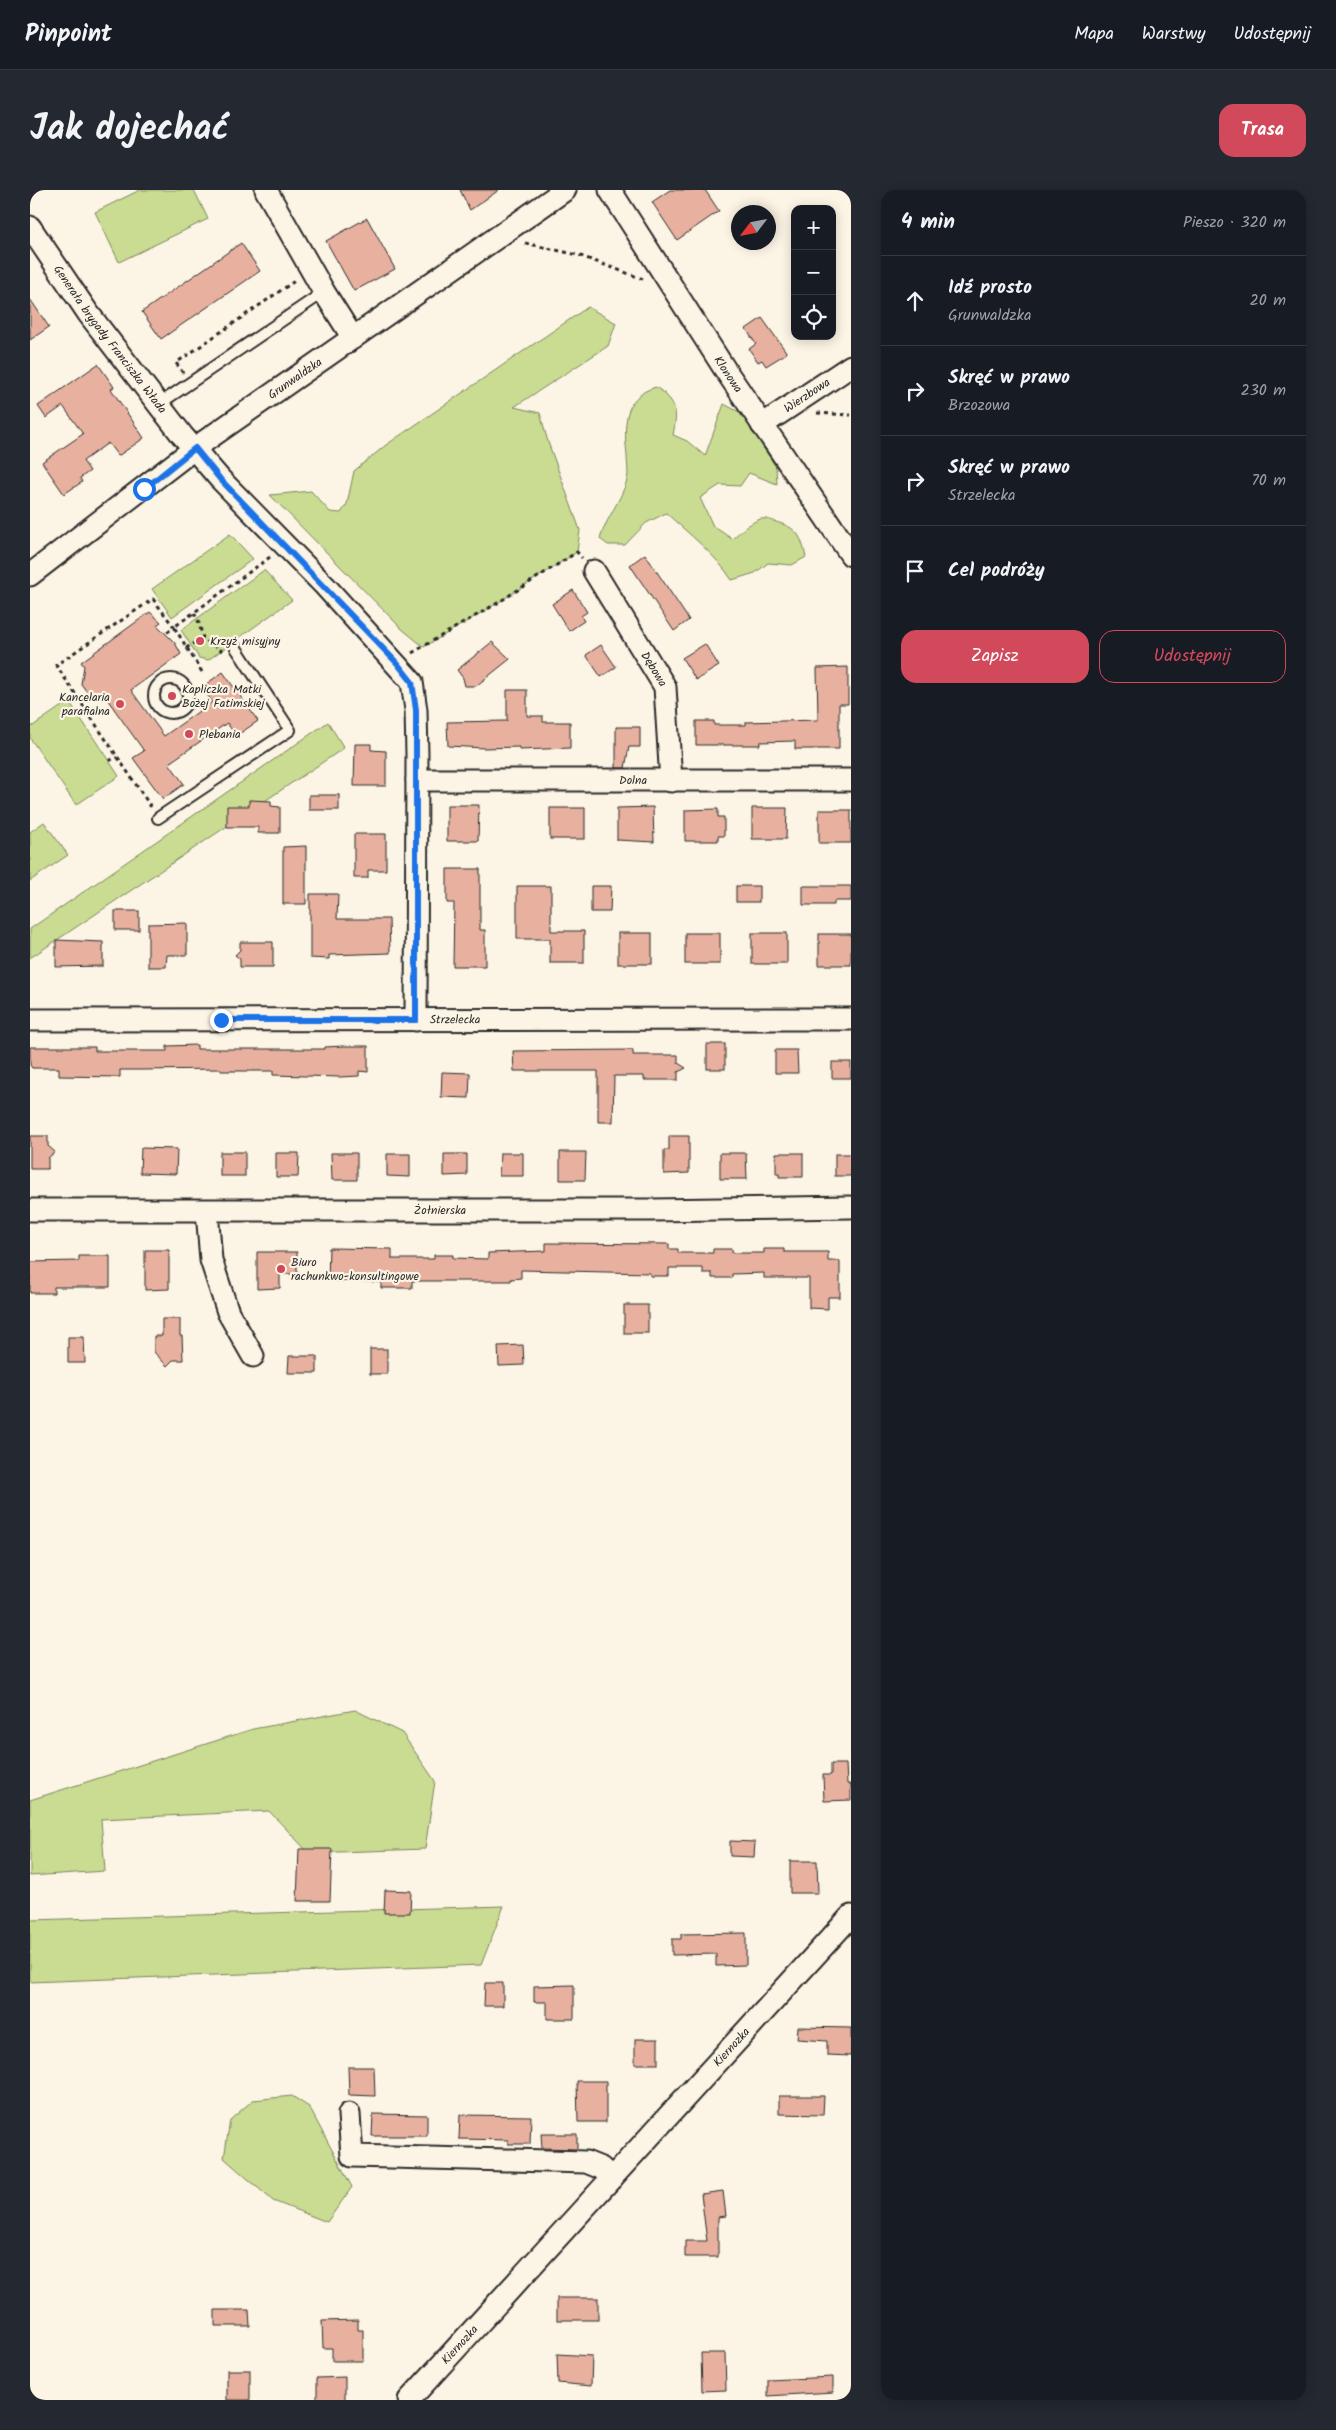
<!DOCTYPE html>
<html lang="pl">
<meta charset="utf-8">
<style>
:root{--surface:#171b24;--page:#242831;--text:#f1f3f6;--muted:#9ea1a6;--line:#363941;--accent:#d1495b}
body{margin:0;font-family:Kalam,sans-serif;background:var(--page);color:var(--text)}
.controls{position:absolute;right:15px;top:15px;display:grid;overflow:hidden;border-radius:10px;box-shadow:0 2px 12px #0003}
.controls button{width:45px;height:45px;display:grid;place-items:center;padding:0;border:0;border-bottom:1px solid var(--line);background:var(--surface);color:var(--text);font:25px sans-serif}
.compass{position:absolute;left:701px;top:15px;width:45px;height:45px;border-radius:50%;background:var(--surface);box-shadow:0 2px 12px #0003;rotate:238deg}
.stop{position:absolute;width:15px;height:15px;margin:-11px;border:4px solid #1a73e8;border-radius:50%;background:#fff}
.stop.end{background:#1a73e8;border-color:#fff;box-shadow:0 1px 5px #0008}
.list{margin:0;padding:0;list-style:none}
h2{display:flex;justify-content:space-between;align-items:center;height:65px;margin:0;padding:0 20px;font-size:21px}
h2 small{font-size:16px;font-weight:400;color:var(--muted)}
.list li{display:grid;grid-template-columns:32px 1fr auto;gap:15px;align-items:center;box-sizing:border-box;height:90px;padding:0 20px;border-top:1px solid var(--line)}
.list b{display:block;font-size:19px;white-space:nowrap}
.list p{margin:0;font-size:16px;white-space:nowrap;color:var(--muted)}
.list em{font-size:16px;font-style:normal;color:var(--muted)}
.actions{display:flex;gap:10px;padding:15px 20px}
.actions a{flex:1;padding:11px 0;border:1px solid var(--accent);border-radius:15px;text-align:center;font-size:18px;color:var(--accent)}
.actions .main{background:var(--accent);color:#fff}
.icon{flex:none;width:28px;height:28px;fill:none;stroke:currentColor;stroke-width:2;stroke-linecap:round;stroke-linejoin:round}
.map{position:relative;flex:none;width:821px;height:2210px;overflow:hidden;border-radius:15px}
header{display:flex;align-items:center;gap:30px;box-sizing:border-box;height:70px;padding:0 25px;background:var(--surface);border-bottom:1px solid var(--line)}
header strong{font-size:24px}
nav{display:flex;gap:28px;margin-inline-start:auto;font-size:18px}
.intro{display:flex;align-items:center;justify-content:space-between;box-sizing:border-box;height:120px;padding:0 30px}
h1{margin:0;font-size:35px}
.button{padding:12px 22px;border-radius:15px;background:var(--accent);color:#fff;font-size:18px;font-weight:700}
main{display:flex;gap:30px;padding:0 30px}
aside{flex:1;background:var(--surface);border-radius:15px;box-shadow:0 2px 12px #0003}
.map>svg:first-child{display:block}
.green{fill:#c9dc91;stroke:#7a845e}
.building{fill:#e8b09e;stroke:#2b2b2b}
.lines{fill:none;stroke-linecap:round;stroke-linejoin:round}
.service-casing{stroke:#2b2b2b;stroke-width:14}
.minor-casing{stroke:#2b2b2b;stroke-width:25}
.path{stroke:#2b2b2b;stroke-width:3;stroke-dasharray:4 4;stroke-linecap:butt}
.service{stroke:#fcf5e5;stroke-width:10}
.minor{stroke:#fcf5e5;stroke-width:21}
.route{stroke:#1a73e8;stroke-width:6}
.poi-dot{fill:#d1495b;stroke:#fcf5e5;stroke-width:2}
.labels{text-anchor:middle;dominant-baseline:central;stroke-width:4.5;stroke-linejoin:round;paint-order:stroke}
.street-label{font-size:12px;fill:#2b2b2b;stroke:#fcf5e5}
.poi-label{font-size:12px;fill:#2b2b2b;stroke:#fcf5e5;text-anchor:start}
</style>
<header>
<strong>Pinpoint</strong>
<nav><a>Mapa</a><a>Warstwy</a><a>Udostępnij</a></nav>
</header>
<div class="intro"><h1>Jak dojechać</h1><a class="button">Trasa</a></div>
<main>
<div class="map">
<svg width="821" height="2210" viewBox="0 0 821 2210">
<rect width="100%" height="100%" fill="#fcf5e5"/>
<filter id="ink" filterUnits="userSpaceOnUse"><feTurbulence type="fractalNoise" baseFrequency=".02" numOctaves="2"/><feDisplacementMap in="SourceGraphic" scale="10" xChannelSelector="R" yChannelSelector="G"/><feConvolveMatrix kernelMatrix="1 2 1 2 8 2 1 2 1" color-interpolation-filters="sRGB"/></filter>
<g filter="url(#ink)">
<!-- green -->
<g class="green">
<path d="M110 0H164L178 29 89 72 65 22Z"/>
<path d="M558 117 586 133 578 156 484 217 510 223 518 252 550 340 547 362 466 414 394 457 372 439 240 305 281 301 300 322 311 323 317 314 324 281 356 255Z"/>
<path d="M626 197C647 212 648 221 643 245L657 251 675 266 694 214 711 223 730 251 746 277 747 294 719 283 710 296 690 295 670 308 683 336 702 349C710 342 720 332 731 329 735 328 741 330 746 332 768 338 771 346 776 367L762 375 738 373 725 383 702 390C684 363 660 345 636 323L616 333 595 355H578L570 349C576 328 591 311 597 290 599 283 597 274 597 266 594 237 592 206 626 197Z"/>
<path d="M200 344 223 369 142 427 122 399Z"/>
<path d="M234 380 262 410 178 470 169 468 151 440Z"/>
<path d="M39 511 89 586 46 615 0 548V538Z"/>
<path d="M298 532 314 558 0 768V739Z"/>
<path d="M14 632 38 665 0 691V642Z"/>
<path d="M325 1520 372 1543 405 1591 395 1659 279 1663 239 1621 71 1629 75 1681 0 1686V1610L223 1539Z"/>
<path d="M474 1716 451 1775 0 1792V1730Z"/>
<path d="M262 1906 279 1917 322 1997 297 2032 243 2011 194 1968 200 1930 223 1910Z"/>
</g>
<!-- building -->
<g class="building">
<path d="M430 0H469L440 20Z"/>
<path d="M640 0H675L689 21 647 50 622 12Z"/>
<path d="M337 28 365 79 324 101 296 51Z"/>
<path d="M211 53 230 81 131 149 112 122Z"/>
<path d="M0 109 19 137 0 150Z"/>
<path d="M732 128 757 163 736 176 732 170 728 172 719 159 726 154 716 139Z"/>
<path d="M68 174 84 197 81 199 114 248 88 266 78 253 53 271 60 281 50 288 52 292 34 304 12 272 53 244 33 216 16 228 8 216Z"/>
<path d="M615 364 659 430 644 441 600 375Z"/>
<path d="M543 400 557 422 551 426 554 431 539 441 522 414Z"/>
<path d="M120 422 131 432 127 435 145 453 151 464 101 500 134 546 182 512 172 497 193 482 228 531 206 546 197 533 139 573 154 594 133 609 103 568 114 561 77 509 60 506 51 494 54 476 51 472Z"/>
<path d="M462 452 480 469 446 496H435L433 488 427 480Z"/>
<path d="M675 454 689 476 666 490 652 468Z"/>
<path d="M571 455 586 477 571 487 556 465Z"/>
<path d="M818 477V514H809V559H765V551L730 552V555H666V531H684V535H716V532L788 530 787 478Z"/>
<path d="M477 500H497V526H513V532H540V558L489 560V557L454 558 418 556 417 532 477 531Z"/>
<path d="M586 537H610V557H599L595 578H586Z"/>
<path d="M325 554H341V560L356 561V596H324Z"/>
<rect x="279" y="605" width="30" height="15"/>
<path d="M219 610 241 611V616L250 617V643H228V637H197V616H219Z"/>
<path d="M417 615H449L448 651H417Z"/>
<path d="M623 617 624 652 587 650V618Z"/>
<rect x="520" y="618" width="35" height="31"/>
<path d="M722 618H757L756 649H722Z"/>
<path d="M688 619V627H694V646H688V651H655V620Z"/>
<rect x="789" y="620" width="32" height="33"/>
<path d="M324 644H356V680H338V688H324Z"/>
<path d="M276 656V714H253V657Z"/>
<path d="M417 679H450V740H455V776H423L424 713H417Z"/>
<path d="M487 696H521V741H554V773H520V749H487Z"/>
<path d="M561 696H581L580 722H561Z"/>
<rect x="706" y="696" width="23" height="16"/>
<path d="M773 696H821V711H804V715H773Z"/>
<path d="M280 704H308L307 729H359L360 763 299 765V769L280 768Z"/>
<rect x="85" y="721" width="24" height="19"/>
<path d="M157 733V765H137L136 777H118V734Z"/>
<rect x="588" y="743" width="34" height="31"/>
<rect x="655" y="743" width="35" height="31"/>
<rect x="722" y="743" width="35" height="31"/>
<rect x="789" y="744" width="32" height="31"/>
<path d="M26 750 73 752V776L26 777Z"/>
<path d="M210 752H243V777H210V769L205 765 210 760Z"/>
<rect x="677" y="854" width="18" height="25"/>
<path d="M167 855V859H295V857L313 856H338V882L329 881V886L310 887 243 885V881H191V879L112 880H90V887L29 886V878H2L0 875V857H65V861H137V856Z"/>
<path d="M603 860V865H648V873L656 878 648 882V890H614V886H584L583 932H568V881H484L483 861Z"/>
<path d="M745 860H767L768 883H745Z"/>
<rect x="802" y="872" width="19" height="16"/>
<path d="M412 882 440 883 439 908 411 907Z"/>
<path d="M0 946H18V956L25 962 18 968V979H0Z"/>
<path d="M639 946H659V983L634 984V960H639Z"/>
<path d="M111 958 147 959 146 984 110 983Z"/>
<rect x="190" y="962" width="25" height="24"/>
<path d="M530 962H556L555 990H530Z"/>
<path d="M246 963H269L268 987H246Z"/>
<path d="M301 963H327V990H302Z"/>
<path d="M470 963H493V986H469Z"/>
<path d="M690 963H716L717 989H690Z"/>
<path d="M746 963H773V987H749V984H746Z"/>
<path d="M357 964H380V987L357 986Z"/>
<path d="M414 964H437V985L414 986Z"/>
<rect x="805" y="964" width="16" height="22"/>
<path d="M516 1053 639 1054V1059H648V1063H683V1059H702V1063H734V1059H754V1062H798V1071H810V1107H798V1119L779 1118V1088H734V1083L702 1084V1088H682V1083H673V1078H639V1086H620V1083L491 1080V1088L481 1089V1091H382V1098H351V1092L298 1091 299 1058 362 1059V1069H404V1065H423V1068L458 1069V1063L516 1061Z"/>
<path d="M115 1060H139V1099L115 1100Z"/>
<path d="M227 1062H267V1084H250V1098L227 1099Z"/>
<path d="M49 1066H80V1097H24V1103H0V1072L49 1071Z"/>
<rect x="594" y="1115" width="24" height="28"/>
<path d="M132 1129H150V1146H152L153 1170H143L137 1176 124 1162V1146H132Z"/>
<path d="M38 1147H54L55 1173H38Z"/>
<path d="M493 1155 494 1175 469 1176 468 1156Z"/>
<rect x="340" y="1159" width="17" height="25"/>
<path d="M259 1166H287V1183H258Z"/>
<path d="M801 1574H816L817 1594H821V1610L794 1611 793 1585H801Z"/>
<path d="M700 1651 725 1652 724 1667 700 1666Z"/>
<path d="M269 1659H302L300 1711H267Z"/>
<path d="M760 1671H787L788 1703H760Z"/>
<path d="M355 1700 381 1701 380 1723H354Z"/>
<path d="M716 1743V1775L686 1776V1764L642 1765V1749H651V1744Z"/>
<path d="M455 1793H473V1816H454Z"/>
<path d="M544 1795V1829H517V1812H504V1796Z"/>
<path d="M768 1837 821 1838V1866L797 1865V1851L767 1849Z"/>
<rect x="605" y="1849" width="23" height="25"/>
<path d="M318 1877H344L345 1906 319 1905Z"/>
<path d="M547 1891H576V1932H548Z"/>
<path d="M749 1906H794L793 1925 749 1924Z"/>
<path d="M343 1924 397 1925V1946H342Z"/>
<path d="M430 1925 501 1926 500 1954H478V1950L429 1949Z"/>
<path d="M511 1944H547V1959L512 1958Z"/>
<path d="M693 2001 696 2026 688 2027V2067H655V2051H677L671 2004Z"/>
<rect x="527" y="2108" width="41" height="22"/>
<path d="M185 2120H219L220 2136H185Z"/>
<path d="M328 2130V2140H333V2171H302V2158H293L292 2131Z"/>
<path d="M671 2163H695L696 2200 672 2201Z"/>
<path d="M527 2164 562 2166 561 2196 528 2193Z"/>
<rect x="197" y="2180" width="23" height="30"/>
<path d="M315 2187V2210H287V2188Z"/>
<path d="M803 2187V2202L738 2206V2190Z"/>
</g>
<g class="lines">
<defs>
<g id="service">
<path d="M129 214 294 102"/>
<circle cx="141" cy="506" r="17"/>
<path d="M128 628 260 540 206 458"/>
</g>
<g id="minor">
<path d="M236 0 294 102 323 148"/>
<path id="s1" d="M580 0 696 181 821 365"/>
<path id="s2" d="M0 37 58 123 152 245 190 289 295 396 382 492 386 520 387 565 386 830"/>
<path id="s3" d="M732 235 821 176"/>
<path id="s4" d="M564 381 635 497 641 591"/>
<path id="s5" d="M0 385 165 258 535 0"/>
<path id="s6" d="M387 590H821"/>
<path id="s7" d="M0 830 821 829"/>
<path id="s8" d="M0 1020H622L821 1017"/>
<path d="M177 1021 181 1070 198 1122 223 1166"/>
<path d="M319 1924 322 1966 556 1972 571 1978 582 1988"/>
<path id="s9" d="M379 2210 821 1726"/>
</g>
</defs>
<!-- service casing -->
<use href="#service" class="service-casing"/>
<!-- minor casing -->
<use href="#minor" class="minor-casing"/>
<!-- path -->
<g class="path">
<path d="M495 53 548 65 613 89"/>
<path d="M153 183 146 173 266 90"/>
<path d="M787 223 821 225"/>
<path d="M164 423 168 430 173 448"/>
<path d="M156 458 173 448 192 461"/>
<path d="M382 463 466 414 547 362 552 368"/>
<path d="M172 482 144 437 240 367"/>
<path d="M79 571 87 567"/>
<path d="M121 617 26 475 123 409 144 437 135 444"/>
</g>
<!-- service -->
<use href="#service" class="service"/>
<!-- minor -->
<use href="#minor" class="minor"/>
</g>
</g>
<g class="lines" filter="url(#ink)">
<!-- route -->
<path class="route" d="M114 299 165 258 190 289 367 473 382 492 386 520V830H191"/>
</g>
<!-- markers -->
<g class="poi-dot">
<circle cx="170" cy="451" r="5"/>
<circle cx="142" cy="506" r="5"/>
<circle cx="90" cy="514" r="5"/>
<circle cx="159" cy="544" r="5"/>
<circle cx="251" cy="1079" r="5"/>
</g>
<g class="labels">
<!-- street labels -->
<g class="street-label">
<text stroke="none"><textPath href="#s2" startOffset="138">Generała brygady Franciszka Włada</textPath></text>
<text stroke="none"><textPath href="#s1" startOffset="219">Klonowa</textPath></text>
<text stroke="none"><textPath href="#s5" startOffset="330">Grunwaldzka</textPath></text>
<text stroke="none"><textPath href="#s3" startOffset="54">Wierzbowa</textPath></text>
<text stroke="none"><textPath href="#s4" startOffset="115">Dębowa</textPath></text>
<text stroke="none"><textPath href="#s6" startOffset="216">Dolna</textPath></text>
<text stroke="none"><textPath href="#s7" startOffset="425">Strzelecka</textPath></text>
<text stroke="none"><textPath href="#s8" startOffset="410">Żołnierska</textPath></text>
<text stroke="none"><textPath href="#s9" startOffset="478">Kiernozka</textPath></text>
<text stroke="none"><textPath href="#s9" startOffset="75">Kiernozka</textPath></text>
</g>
<!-- poi labels -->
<g class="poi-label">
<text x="180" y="451">Krzyż misyjny</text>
<text x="152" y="499">Kapliczka Matki<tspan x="152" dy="14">Bożej Fatimskiej</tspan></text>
<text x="80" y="507" text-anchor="end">Kancelaria<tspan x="80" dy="14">parafialna</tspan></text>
<text x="169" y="544">Plebania</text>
<text x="261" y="1072">Biuro<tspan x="261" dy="14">rachunkwo-konsultingowe</tspan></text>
</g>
</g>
</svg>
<div class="controls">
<button>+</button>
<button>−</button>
<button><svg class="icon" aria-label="locate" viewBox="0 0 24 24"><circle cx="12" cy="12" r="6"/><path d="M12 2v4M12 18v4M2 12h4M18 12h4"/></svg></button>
</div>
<svg class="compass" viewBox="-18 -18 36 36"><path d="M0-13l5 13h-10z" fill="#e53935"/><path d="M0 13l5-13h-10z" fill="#9ea1a6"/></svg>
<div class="stop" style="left:114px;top:299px"></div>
<div class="stop end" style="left:191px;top:830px"></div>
</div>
<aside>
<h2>4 min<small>Pieszo · 320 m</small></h2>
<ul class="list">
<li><svg class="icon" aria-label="ahead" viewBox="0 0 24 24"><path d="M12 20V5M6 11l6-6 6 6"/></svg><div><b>Idź prosto</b><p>Grunwaldzka</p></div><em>20 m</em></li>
<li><svg class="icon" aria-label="right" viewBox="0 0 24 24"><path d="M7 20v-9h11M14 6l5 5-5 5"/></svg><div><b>Skręć w prawo</b><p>Brzozowa</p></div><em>230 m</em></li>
<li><svg class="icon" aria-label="right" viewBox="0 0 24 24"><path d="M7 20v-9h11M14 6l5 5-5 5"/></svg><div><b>Skręć w prawo</b><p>Strzelecka</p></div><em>70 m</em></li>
<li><svg class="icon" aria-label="arrive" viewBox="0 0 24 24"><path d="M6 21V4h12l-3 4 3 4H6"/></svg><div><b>Cel podróży</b></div></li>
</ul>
<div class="actions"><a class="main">Zapisz</a><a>Udostępnij</a></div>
</aside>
</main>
